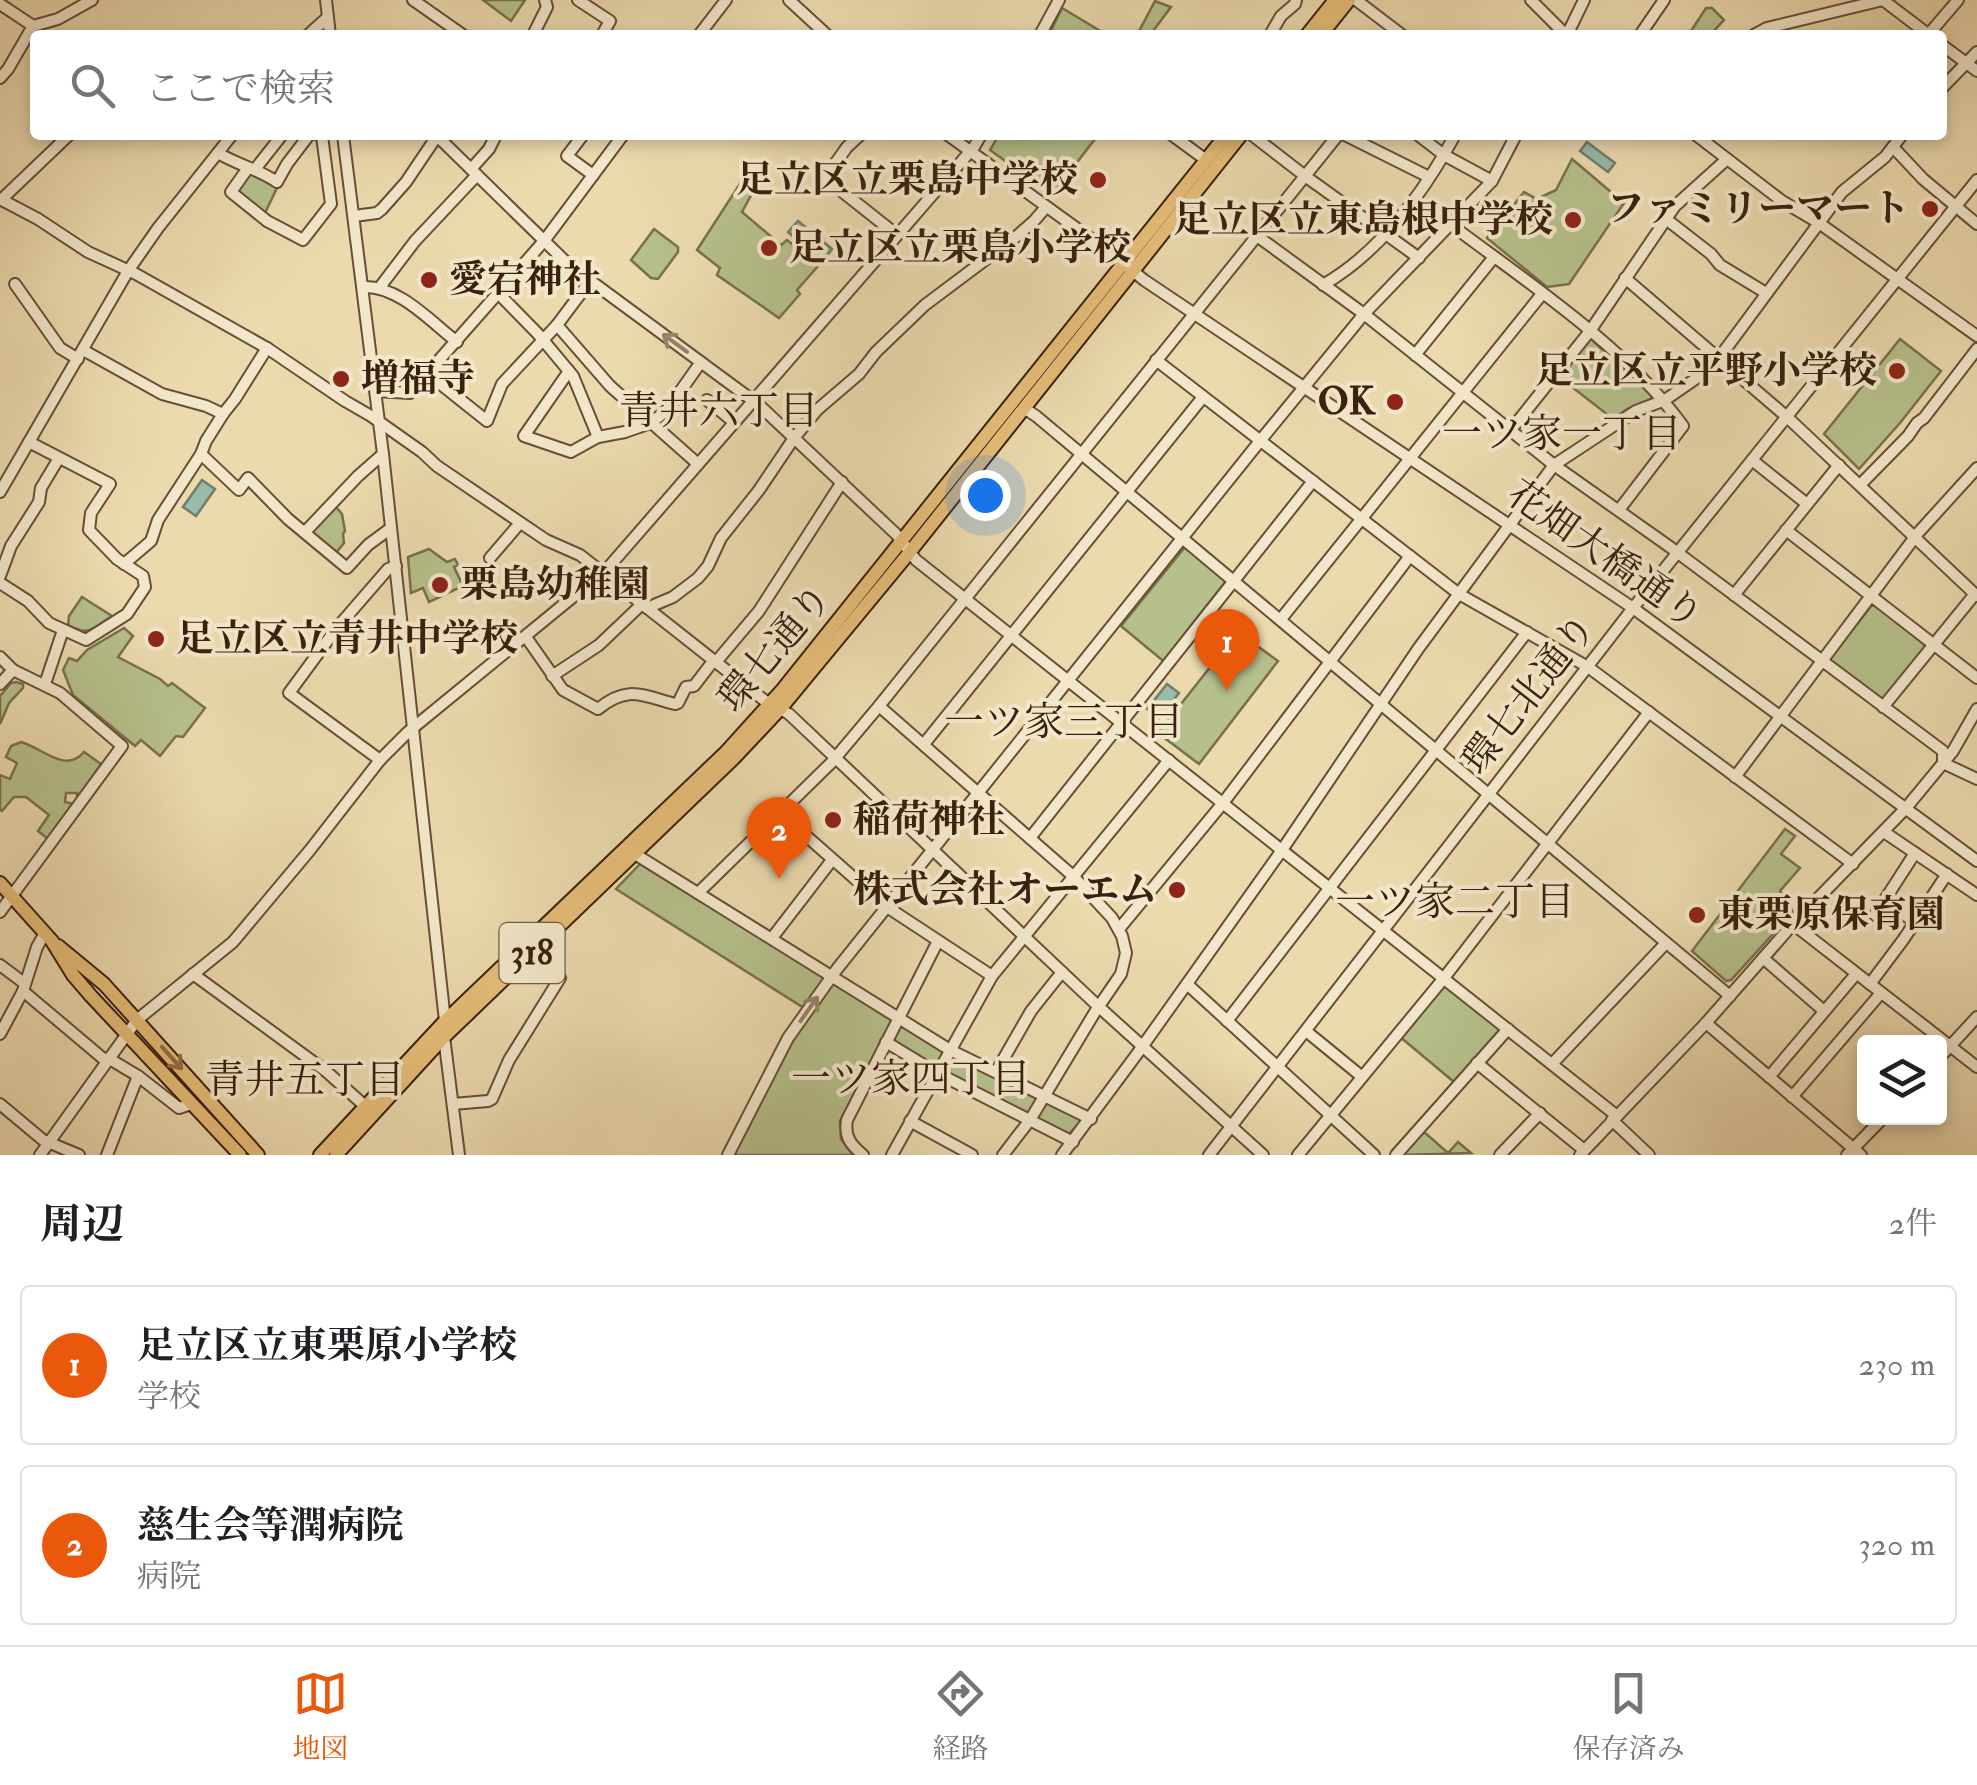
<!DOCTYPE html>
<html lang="ja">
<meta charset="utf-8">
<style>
:root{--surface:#fff;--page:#f2f2f2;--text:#202124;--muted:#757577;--line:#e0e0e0;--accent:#ea580c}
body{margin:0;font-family:"IM FELL Double Pica","Noto Serif JP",serif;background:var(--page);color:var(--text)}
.controls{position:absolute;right:30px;bottom:30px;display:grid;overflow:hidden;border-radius:10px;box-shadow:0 5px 15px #0003}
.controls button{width:90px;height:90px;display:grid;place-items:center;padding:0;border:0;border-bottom:2px solid var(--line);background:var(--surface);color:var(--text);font:50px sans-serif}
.you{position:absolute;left:985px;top:495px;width:35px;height:35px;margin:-25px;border:8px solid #fff;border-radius:50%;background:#1a73e8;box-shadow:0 0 0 15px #1a73e833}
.badge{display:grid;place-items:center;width:65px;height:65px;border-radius:50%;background:var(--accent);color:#fff;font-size:32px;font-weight:700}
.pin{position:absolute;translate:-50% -82px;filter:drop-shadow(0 2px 5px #0008)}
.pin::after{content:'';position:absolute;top:52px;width:35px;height:30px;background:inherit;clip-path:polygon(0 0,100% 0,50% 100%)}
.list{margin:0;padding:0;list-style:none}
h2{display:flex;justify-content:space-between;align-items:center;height:130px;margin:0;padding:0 40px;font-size:42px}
h2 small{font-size:32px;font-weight:400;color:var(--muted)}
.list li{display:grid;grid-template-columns:65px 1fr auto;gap:30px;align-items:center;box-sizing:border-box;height:160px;margin:0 20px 20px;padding:0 20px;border:2px solid var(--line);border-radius:10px}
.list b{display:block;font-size:38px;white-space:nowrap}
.list p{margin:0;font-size:32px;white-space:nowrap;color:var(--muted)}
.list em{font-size:32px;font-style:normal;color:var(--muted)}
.icon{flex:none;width:55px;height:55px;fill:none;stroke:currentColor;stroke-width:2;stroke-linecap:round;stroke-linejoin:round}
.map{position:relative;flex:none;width:1977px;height:1155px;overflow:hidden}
.search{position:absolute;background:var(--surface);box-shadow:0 5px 15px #0003;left:30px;right:30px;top:30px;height:110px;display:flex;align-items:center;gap:25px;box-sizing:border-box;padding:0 35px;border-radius:10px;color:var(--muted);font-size:38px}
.sheet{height:490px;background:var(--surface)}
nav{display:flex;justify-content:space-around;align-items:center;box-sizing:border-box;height:140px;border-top:2px solid var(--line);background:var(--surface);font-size:28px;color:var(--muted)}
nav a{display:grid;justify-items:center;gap:5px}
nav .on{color:var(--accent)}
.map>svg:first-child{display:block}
.green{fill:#b6c08c;stroke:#78704c;stroke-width:2.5}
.water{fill:#9ba;stroke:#737d6b;stroke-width:2.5}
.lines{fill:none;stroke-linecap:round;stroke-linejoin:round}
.minor-casing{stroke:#664f36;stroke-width:14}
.major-casing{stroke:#39210d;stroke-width:16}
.minor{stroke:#f3e7cb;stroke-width:10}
.major{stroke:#e6bd78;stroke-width:12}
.oneway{stroke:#96846c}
.oneway2{stroke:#906f42}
.poi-dot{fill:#8f2418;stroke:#f3e7cb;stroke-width:4}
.labels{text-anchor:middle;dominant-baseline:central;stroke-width:8;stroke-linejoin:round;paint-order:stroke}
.shield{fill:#f3e7cb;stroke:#715c46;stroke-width:2.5}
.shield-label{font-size:35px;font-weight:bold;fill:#39210d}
.poi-label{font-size:38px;font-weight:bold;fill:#39210d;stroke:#f3e7cb;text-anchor:start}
.street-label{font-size:38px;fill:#39210d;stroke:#f3e7cb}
.neighbourhood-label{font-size:40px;fill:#39210d;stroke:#f3e7cb}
</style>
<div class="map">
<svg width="1977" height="1155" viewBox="0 0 1977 1155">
<rect width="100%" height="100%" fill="#ecdaaf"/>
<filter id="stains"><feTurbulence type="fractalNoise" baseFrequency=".002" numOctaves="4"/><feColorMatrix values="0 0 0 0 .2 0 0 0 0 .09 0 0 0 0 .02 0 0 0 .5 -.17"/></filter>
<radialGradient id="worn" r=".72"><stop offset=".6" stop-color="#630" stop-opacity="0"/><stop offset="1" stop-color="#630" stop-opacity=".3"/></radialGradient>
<!-- green -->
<g class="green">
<path d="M483 0H525L511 21Z"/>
<path d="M1155 1 1171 7 1150 35H1137Z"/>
<path d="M1062 8 1107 35H1049Z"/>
<path d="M1706 8H1712L1724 20 1710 35 1689 34Z"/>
<path d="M999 135H1098L1052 195 990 150Z"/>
<path d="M1572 159 1624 203 1569 284 1547 287 1487 238 1524 192 1537 199 1556 190Z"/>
<path d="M253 172 277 188 264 215 237 192 249 174Z"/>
<path d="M743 179 755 188 742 212 781 245 787 240 819 265 797 290 800 294 779 318 717 275 720 268 697 250Z"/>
<path d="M654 229 678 247V252L658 279 651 278 631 260Z"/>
<path d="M1591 339 1652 395 1651 399 1627 409 1613 419 1558 376 1587 340Z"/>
<path d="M1900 339 1941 371 1900 423 1859 469 1824 434Z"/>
<path d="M336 507 342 514 345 531 343 534 344 543 335 554 313 536V530Z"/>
<path d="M1185 547 1226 581 1164 660H1162L1121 626Z"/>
<path d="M429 549 447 562 455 559 458 565 454 567 463 586 429 602 423 588 411 593 408 557Z"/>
<path d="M82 597 112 616C93 628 90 637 68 625L69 616Z"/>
<path d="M1876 605 1924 644 1925 648 1883 699 1879 700 1831 664 1830 659 1871 606Z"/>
<path d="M124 628 133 636 118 657 160 679 168 686 172 683 205 708 183 737 176 736 160 756 141 740 135 746 73 695 63 670 69 658 77 661 87 650Z"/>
<path d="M1238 632 1278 661 1199 764 1158 733Z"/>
<path d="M16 682 23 684V688L9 703 0 724V696L11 683Z"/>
<path d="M21 742C43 748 65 774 84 752L101 764 77 799V793H66L65 802 74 804 48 839 38 831 49 815 26 797H14L2 811 0 809V775L10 779 17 763 6 757 11 746Z"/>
<path d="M1785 829 1795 836 1781 854 1800 868 1780 891 1793 912 1731 980 1726 981 1692 951Z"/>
<path d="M640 864 823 976 824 980 804 1008 616 889Z"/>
<path d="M833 982 889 1016 892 1023 840 1121 841 1139 853 1155H730L789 1041Z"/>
<path d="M1442 986H1446L1499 1028V1032L1454 1082 1399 1036Z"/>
<path d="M902 1025 942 1050 943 1055 937 1066 932 1067 892 1042 897 1026Z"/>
<path d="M954 1056 1036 1097 1037 1101 1031 1113 1026 1115 944 1074 943 1069 949 1057Z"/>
<path d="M1046 1102 1079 1119 1080 1123 1069 1134 1037 1120 1036 1116Z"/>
<path d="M1423 1131 1448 1153 1458 1142 1471 1153 1401 1155Z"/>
</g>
<!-- water -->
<g class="water">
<path d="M1587 142 1615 163 1608 172 1580 151Z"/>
<path d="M798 221 832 249 823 261 788 232Z"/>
<path d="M202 480 215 489 196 516 183 507Z"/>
<path d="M1167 684 1179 693 1159 719 1147 709Z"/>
</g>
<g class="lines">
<defs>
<g id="minor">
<path d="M326 0 330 35"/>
<path d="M413 0 463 35"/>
<path d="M578 0 610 21 602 35"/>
<path d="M789 0 827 35"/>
<path d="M1356 0 1402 35"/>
<path d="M1531 0 1566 35"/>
<path d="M1883 0 1929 35"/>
<path d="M0 4 33 26"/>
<path d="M308 35 328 17"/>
<path d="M533 35 547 7 545 0"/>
<path d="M699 35 726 0"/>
<path d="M1040 35 1059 0"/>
<path d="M1270 35 1281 16 1295 4 1296 0"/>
<path d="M1567 35 1584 0"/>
<path d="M1640 35 1664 0"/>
<path d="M1754 35 1767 28 1883 0"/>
<path d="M1928 35 1958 0"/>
<path d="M1942 45 1977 71"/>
<path d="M0 78 8 69 33 26 58 19 92 0"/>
<path d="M1942 88 1977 52"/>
<path d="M343 135 383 454 445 1021 444 1037 459 1155"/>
<path d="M436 135 569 265 759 405 896 534 916 560 1617 1116"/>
<path d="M583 135 567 156 593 175"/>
<path d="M860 135 847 147 825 178 897 235"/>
<path d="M948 135 1116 257 1144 280 1633 608 1977 861"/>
<path d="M1172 135 1206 160"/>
<path d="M1252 135 1305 176 1419 258"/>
<path d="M1345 135 1429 177"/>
<path d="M1418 135 1444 155 1492 181"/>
<path d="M1696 135 1782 201 1819 223 1977 336"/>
<path d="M1893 147 1923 179 1977 224"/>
<path d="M218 153C238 165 258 169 277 182L287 164 309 135"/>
<path d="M248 168 231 192 267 221 303 240 331 204 322 136 318 135"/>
<path d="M256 168 282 135"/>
<path d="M471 169 489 149 496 135"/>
<path d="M0 199 38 219 88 252 136 274 267 348 345 401 371 416 422 452 437 466 546 540 580 555 764 700 789 714 1099 1007 1263 1155"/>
<path d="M2 199 69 135"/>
<path d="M354 216 377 213 382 209 406 182 437 136"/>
<path d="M1666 219 1711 254 1720 265 1766 293"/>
<path d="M1450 224C1527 282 1627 348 1683 426L1619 510"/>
<path d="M1257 236 1364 314 1554 465 1670 547 1943 751V763"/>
<path d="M1625 278 1787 417 1977 596"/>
<path d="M590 281 557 325 610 386 698 464"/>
<path d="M15 284 60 348 78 359"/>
<path d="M1323 285C1380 252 1424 192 1455 135"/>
<path d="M363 287C398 285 431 322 457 342"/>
<path d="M380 287 415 241 477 175"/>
<path d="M499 294 538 334 573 376 598 437"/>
<path d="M83 350 162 394 206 406 223 414"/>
<path d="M1415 355 1494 257"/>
<path d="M1156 360 1459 594 1588 667 1853 864"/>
<path d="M569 371 524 436 571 452 598 437 625 432 651 423 667 410 701 362"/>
<path d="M428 374 487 421 502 384 557 325"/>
<path d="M376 391 410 393 544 241 623 135"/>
<path d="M707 400 734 422"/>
<path d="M1024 408 1036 416 1730 996"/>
<path d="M1510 431 1590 331 1675 206 1727 159"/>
<path d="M201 454 239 490 248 478 288 519 347 568 368 545 391 528"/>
<path d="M1752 460 1807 504"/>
<path d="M1860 485 1908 436 1917 423 1924 418 1977 349"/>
<path d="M0 492 128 271 158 228 232 135"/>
<path d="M1786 530 1977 678"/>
<path d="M305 532 358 476 383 454"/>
<path d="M490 558 520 523"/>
<path d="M124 564 151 541 158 520 201 454 206 441 223 414 235 399 267 348"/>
<path d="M0 576 11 546 39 502 41 488 59 458"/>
<path d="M0 583 28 601 49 623 86 640 127 614 145 587 143 576 117 559 89 530 91 513 110 484 29 442"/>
<path d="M1734 595 1839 465"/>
<path d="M647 608 673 597 698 578 708 566 721 538 759 490 794 438 817 410 859 374 876 352 925 305 1017 236 1034 221 1046 207"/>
<path d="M1281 619 1542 294"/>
<path d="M526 637 563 690 598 709C627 685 641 695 675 704L678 703 686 687 694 686 714 660"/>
<path d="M0 657 13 670 60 693 122 746 0 912"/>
<path d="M716 662 759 611 842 482"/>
<path d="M552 676 599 645 642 604"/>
<path d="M0 684 13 670"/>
<path d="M45 684 63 630"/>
<path d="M879 706 1073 876 1112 918 1122 936 1126 953 1121 974 1095 1012 1030 1120 1003 1155"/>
<path d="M1883 707 1975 594"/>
<path d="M924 744 1203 397"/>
<path d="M380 760 289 693 336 629 388 569 396 566"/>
<path d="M1943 763 1977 779"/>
<path d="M1735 777 1918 533 1977 468"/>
<path d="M779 812 887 907 992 976"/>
<path d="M1884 832 1977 895"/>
<path d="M1030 838 1313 481"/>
<path d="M635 854 950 1050 1091 1119"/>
<path d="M698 893 831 763 879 706 1338 135"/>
<path d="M1884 901 1915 922"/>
<path d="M1875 915 1915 853"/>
<path d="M1793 924 1977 1067"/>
<path d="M1119 929 1223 803 1410 556"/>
<path d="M772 938 832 860"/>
<path d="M1763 958 1824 1011"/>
<path d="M0 965 24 983"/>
<path d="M193 974 327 1072 365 1106"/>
<path d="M1187 984 1374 1155"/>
<path d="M1870 984 1903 940 1947 874"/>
<path d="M23 991 106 1061"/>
<path d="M1227 1021 1527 632"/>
<path d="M1706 1023 1861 1155"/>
<path d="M1306 1031 1361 1076"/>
<path d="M0 1034 23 991 37 947 45 933"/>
<path d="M886 1042 937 1073 1073 1142"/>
<path d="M1940 1057 1977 1017"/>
<path d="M108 1058 138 1076 179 1108 191 1104"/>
<path d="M1477 1063 1584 1150"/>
<path d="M1552 1064 1666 943"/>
<path d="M996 1072 1031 1011 1062 972"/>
<path d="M1769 1077 1856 974"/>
<path d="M1792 1097 1881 993"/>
<path d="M0 1104 43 1140 79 1155"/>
<path d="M453 1104 488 1101 492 1099 509 1060 560 978 533 951"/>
<path d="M1612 1120 1649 1155"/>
<path d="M910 1121 972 1155"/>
<path d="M40 1155 137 1020 233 942 310 850 380 760 408 732 607 569 974 147 981 135"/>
<path d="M107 1155 138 1076"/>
<path d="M728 1155 788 1038 837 969 1260 441 1364 314 1492 181 1516 135"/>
<path d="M863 1155C851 1145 844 1137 847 1120L938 941"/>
<path d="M892 1155 992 976 1169 760"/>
<path d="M1062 1155 1137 1054 1282 850 1418 649 1554 465 1636 411 1665 400 1701 375 1719 358 1842 192 1885 157 1902 135"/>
<path d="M1209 1155 1633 608 1977 180"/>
<path d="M1298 1155 1444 978 1649 712"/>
<path d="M1396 1155 1508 1029"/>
<path d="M1500 1155 1540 1113"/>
<path d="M1580 1155 1706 1023 1793 924 1906 808 1953 751 1977 709"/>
<path d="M1847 1155 1883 1118"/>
</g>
<g id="major">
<path d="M1307 35 1335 0"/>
<path d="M1321 35 1349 0"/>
<path d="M0 883 52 941 73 975 91 996 240 1155"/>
<path d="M58 946 104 984 258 1155"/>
<path d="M320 1155 445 1021 726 752 783 689 1226 135"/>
<path d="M336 1155 444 1037 734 758 781 708 909 553 1241 135"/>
</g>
</defs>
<!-- minor casing -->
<use href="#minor" class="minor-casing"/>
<!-- major casing -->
<use href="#major" class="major-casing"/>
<!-- minor -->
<use href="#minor" class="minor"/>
<!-- major -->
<use href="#major" class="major"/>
</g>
<!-- one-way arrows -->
<defs><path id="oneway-shaft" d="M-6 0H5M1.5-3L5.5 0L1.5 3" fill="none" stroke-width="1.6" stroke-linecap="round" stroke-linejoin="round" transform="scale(2.5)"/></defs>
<g class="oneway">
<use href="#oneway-shaft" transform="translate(675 343) rotate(-144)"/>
<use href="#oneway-shaft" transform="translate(809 1009) rotate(-55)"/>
</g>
<use class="oneway2" href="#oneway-shaft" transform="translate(172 1058) rotate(48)"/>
<!-- markers -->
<g class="poi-dot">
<circle cx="1098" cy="180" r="10"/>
<circle cx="1930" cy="209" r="10"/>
<circle cx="1573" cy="220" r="10"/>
<circle cx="769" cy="248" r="10"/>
<circle cx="429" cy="280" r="10"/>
<circle cx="1897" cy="371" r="10"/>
<circle cx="341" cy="379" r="10"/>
<circle cx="1395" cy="402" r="10"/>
<circle cx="440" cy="585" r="10"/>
<circle cx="156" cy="639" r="10"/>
<circle cx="833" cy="820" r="10"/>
<circle cx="1177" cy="890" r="10"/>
<circle cx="1697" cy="915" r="10"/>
</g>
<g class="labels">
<!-- shield labels -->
<rect class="shield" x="499.5" y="923" width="65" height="60" rx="8"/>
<g class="shield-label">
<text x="532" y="953">318</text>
</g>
<!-- poi labels -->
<g class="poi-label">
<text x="1078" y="180" text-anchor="end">足立区立栗島中学校</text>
<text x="1910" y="209" text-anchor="end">ファミリーマート</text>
<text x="1553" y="220" text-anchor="end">足立区立東島根中学校</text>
<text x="789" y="248">足立区立栗島小学校</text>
<text x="449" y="280">愛宕神社</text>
<text x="1877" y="371" text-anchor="end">足立区立平野小学校</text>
<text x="361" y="379">増福寺</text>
<text x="1375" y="402" text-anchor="end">OK</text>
<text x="460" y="585">栗島幼稚園</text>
<text x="176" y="639">足立区立青井中学校</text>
<text x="853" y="820">稲荷神社</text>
<text x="1157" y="890" text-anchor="end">株式会社オーエム</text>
<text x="1717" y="915">東栗原保育園</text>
</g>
<!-- street labels -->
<g class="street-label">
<text transform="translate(1605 555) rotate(35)">花畑大橋通り</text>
<text transform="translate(775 648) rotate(-50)">環七通り</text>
<text transform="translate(1529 694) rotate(-52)">環七北通り</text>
</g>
<!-- neighbourhood labels -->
<g class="neighbourhood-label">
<text x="719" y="411">青井六丁目</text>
<text x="1562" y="434">一ツ家一丁目</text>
<text x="1064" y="722">一ツ家三丁目</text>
<text x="1455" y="902">一ツ家二丁目</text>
<text x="911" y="1079">一ツ家四丁目</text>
<text x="305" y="1080">青井五丁目</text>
</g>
</g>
<rect width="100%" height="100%" filter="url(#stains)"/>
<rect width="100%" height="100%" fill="url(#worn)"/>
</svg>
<div class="controls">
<button><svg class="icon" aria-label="layers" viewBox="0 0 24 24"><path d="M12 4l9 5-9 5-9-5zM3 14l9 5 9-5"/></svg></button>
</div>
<div class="you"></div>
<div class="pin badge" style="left:1227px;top:691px">1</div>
<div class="pin badge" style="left:779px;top:879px">2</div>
<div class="search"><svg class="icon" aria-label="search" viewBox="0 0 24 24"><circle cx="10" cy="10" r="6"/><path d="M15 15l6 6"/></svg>ここで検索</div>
</div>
<section class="sheet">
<h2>周辺<small>2件</small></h2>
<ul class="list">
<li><span class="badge">1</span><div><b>足立区立東栗原小学校</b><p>学校</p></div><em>230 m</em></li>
<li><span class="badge">2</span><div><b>慈生会等潤病院</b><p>病院</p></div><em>320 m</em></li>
</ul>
</section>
<nav>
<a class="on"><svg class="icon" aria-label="map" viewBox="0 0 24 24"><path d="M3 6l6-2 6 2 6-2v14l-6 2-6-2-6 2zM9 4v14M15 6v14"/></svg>地図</a>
<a><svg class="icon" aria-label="directions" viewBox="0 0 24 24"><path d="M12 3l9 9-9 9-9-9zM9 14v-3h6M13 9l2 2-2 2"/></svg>経路</a>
<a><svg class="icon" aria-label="saved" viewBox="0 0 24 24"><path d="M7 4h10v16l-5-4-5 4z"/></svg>保存済み</a>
</nav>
